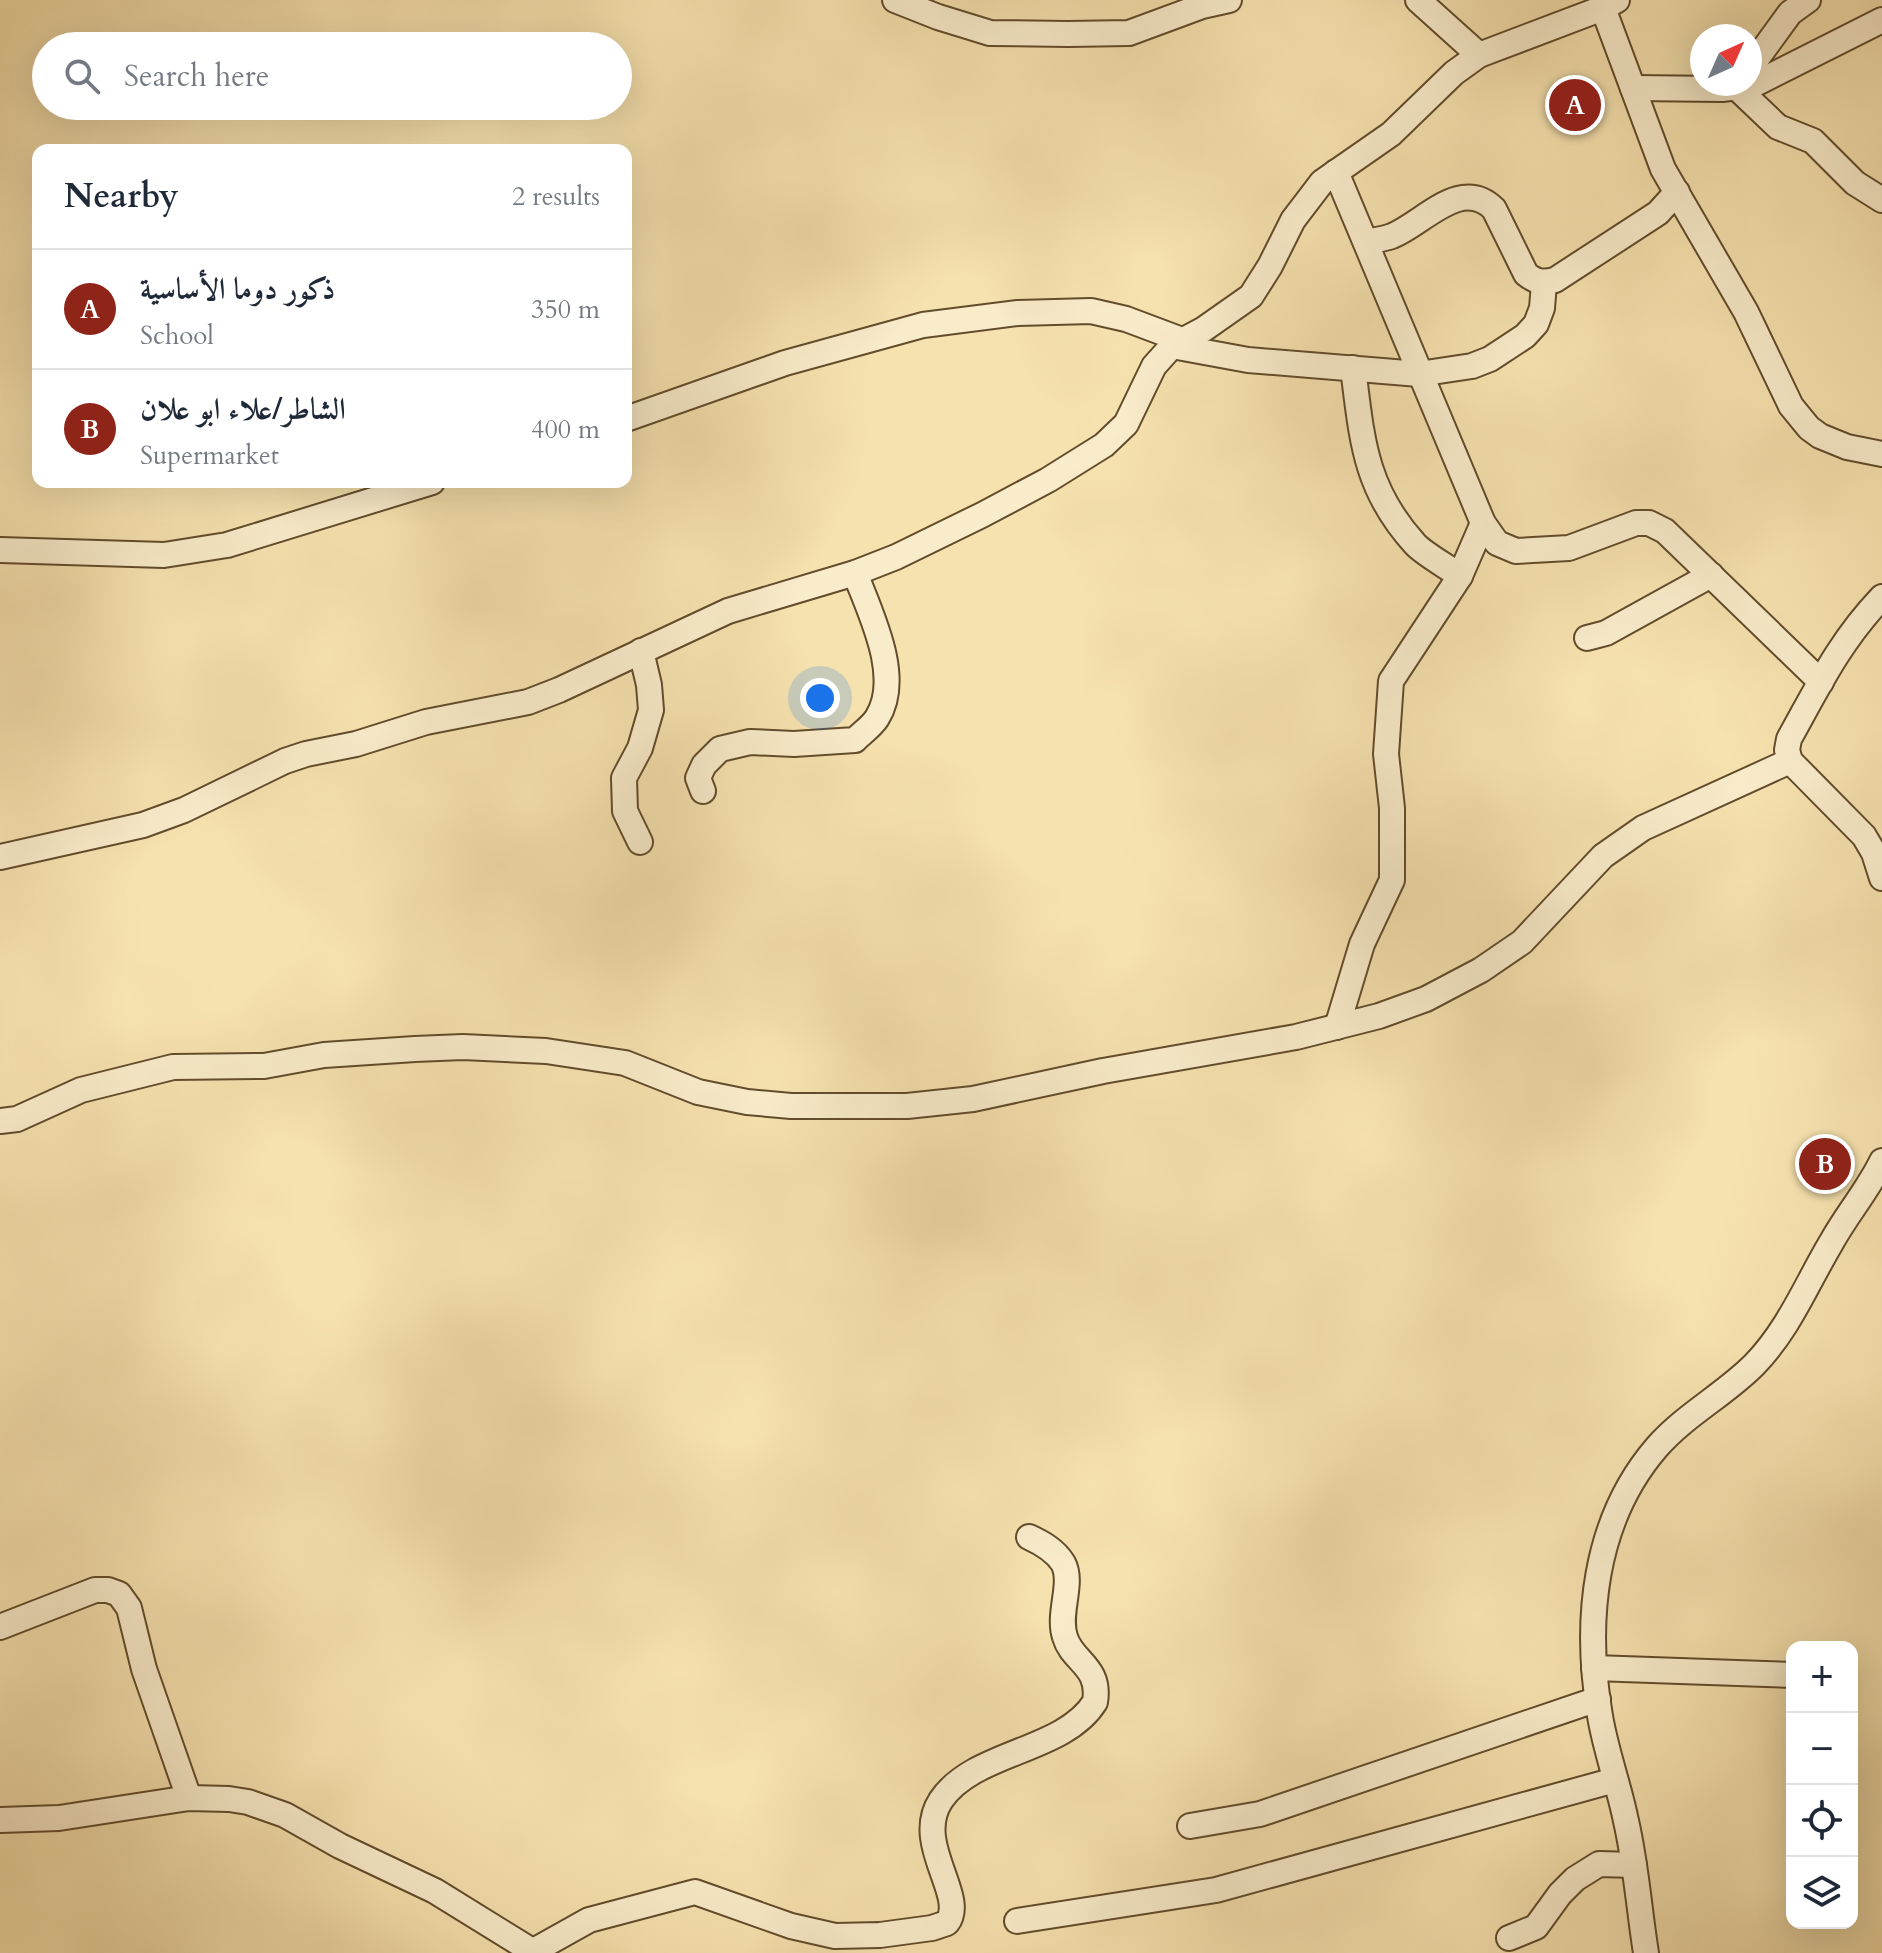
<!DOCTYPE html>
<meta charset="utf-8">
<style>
:root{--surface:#fff;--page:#f2f2f3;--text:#1f2937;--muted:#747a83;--line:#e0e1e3;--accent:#8f2418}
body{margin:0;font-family:Cardo,Amiri,serif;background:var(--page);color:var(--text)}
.controls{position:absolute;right:24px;bottom:24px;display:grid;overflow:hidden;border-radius:16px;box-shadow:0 8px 32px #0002}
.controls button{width:72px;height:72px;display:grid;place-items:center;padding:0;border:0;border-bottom:2px solid var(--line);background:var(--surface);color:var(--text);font:40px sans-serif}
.compass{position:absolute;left:1690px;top:24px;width:72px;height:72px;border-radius:50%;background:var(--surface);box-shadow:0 8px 32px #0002;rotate:45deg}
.you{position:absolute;left:820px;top:698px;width:28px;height:28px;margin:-20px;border:6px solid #fff;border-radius:50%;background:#1a73e8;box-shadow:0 0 0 12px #1a73e833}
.badge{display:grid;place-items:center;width:52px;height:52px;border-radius:50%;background:var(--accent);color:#fff;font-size:26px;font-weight:700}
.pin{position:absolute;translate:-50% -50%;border:4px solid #fff;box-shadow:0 2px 8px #0006}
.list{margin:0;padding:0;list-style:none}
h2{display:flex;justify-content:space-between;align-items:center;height:104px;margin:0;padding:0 32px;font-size:34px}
h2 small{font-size:26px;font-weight:400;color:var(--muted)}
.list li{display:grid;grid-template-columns:52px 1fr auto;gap:24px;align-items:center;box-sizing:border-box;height:120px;padding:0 32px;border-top:2px solid var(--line)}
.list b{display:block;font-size:30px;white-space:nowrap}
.list p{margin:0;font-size:26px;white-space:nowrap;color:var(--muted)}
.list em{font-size:26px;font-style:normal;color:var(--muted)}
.icon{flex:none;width:44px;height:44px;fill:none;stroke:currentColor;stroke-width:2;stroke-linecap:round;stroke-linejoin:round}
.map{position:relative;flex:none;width:1882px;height:1953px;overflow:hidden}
.search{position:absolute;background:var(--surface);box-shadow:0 8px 32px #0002;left:32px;top:32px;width:600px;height:88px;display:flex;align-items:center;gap:20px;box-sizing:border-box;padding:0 28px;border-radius:44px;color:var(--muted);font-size:30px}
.panel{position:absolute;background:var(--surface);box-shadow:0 8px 32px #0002;left:32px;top:144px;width:600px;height:344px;border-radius:16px}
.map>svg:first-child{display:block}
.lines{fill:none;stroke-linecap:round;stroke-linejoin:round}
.minor-casing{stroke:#624c2c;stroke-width:28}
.minor{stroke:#f9eccb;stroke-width:24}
</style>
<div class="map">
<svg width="1882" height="1953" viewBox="0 0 1882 1953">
<rect width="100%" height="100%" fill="#f6e2af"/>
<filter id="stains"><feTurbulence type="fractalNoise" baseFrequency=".0025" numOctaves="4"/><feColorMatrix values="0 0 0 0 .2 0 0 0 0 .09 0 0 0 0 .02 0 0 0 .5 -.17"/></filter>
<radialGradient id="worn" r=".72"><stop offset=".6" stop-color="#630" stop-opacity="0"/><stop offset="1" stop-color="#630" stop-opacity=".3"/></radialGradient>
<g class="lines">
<defs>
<g id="minor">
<path d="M895 0 938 17 990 33 1068 34 1129 33 1202 6 1229 0"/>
<path d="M1418 0 1479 55"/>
<path d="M1603 8 1663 169 1746 312 1791 406 1809 428 1820 436 1847 447 1882 454"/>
<path d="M1750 68 1790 13 1808 0"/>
<path d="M1738 84 1736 87 1778 127 1813 141 1855 183 1882 200"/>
<path d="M1633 88 1722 89 1753 85 1882 20"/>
<path d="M1336 172 1483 523 1497 543 1516 551 1569 548 1636 523H1649L1665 531 1821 682"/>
<path d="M1367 242C1375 240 1384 239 1392 236 1424 223 1461 176 1494 209L1526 274C1536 282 1542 283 1555 280L1658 213 1677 192"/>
<path d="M1172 346 1248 360 1419 374 1472 366 1490 359 1525 336 1536 324 1542 308 1544 283"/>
<path d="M1353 368C1362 438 1364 488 1415 544 1424 554 1448 567 1460 576"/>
<path d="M626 419 785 363 923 325 1018 313 1091 311 1126 319 1182 340"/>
<path d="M0 550 164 555 227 545 432 482"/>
<path d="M1882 597C1839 642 1818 687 1789 739L1787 750 1790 761 1864 836 1874 853 1882 878"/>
<path d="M1587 638 1606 633 1711 575"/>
<path d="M703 791 698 778 704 765 720 749 750 742 794 744 855 740C862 733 872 726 877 718 903 677 870 613 855 573"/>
<path d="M640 842 625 811 624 778 640 748 651 710 649 685 641 651"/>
<path d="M0 857 143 825 184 810 285 761 306 754 356 744 426 722 528 702 559 690 728 611 855 573 896 557 982 515 1048 480 1104 445 1126 424 1154 366 1172 346 1204 329 1251 296 1270 266 1293 220 1322 182 1391 134 1454 73 1479 55 1603 8 1617 0"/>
<path d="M1337 1027 1362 944 1392 880V808L1386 754 1391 681 1460 576 1483 523"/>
<path d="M0 1121 17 1119 81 1090 173 1067 264 1066 324 1055 415 1049 463 1047 546 1051 625 1063 698 1092 747 1102 791 1106H907L973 1099 1103 1071 1296 1037 1379 1016 1426 999 1481 970 1522 942 1603 856 1643 828 1790 761"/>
<path d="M0 1627 95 1590H108L119 1594 129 1608 144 1669 189 1798"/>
<path d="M1594 1668 1792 1675"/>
<path d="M0 1820 59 1818 189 1798 229 1799 248 1802 285 1815 340 1846 435 1891 532 1951"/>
<path d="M1190 1826 1260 1814 1598 1699"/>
<path d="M1017 1921 1216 1890 1615 1780"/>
<path d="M1509 1938 1536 1927 1560 1894 1575 1879 1599 1864 1634 1865"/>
<path d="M530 1953 589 1920 695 1892 791 1926 835 1936 880 1935 932 1928 947 1923C968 1896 912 1844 941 1800 974 1751 1064 1752 1095 1702 1101 1666 1072 1662 1065 1637 1057 1613 1074 1583 1063 1563 1055 1550 1042 1543 1029 1537"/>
<path d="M1646 1953C1639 1909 1636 1864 1626 1821 1619 1786 1606 1752 1600 1716 1584 1622 1593 1521 1657 1447 1685 1415 1724 1395 1754 1365 1789 1329 1806 1285 1831 1243 1847 1214 1868 1190 1882 1161"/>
</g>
</defs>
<!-- minor casing -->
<use href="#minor" class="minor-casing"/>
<!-- minor -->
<use href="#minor" class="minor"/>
</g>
<rect width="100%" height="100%" filter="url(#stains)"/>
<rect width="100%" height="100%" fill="url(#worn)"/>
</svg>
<div class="controls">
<button>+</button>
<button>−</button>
<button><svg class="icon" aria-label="locate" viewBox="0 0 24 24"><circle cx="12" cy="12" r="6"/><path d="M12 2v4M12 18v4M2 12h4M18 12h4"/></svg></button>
<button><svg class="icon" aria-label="layers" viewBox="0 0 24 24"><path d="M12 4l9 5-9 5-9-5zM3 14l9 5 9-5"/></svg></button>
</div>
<svg class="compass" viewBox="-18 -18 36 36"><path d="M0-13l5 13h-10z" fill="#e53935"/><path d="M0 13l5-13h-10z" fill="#747a83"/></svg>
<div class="you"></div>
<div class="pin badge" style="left:1575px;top:105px">A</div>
<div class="pin badge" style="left:1825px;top:1164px">B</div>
<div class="search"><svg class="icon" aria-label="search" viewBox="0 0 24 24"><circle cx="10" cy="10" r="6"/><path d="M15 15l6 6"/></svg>Search here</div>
<section class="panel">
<h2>Nearby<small>2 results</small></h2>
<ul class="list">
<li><span class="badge">A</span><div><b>ذكور دوما الأساسية</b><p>School</p></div><em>350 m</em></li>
<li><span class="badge">B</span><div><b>الشاطر/علاء ابو علان</b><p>Supermarket</p></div><em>400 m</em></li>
</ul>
</section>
</div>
